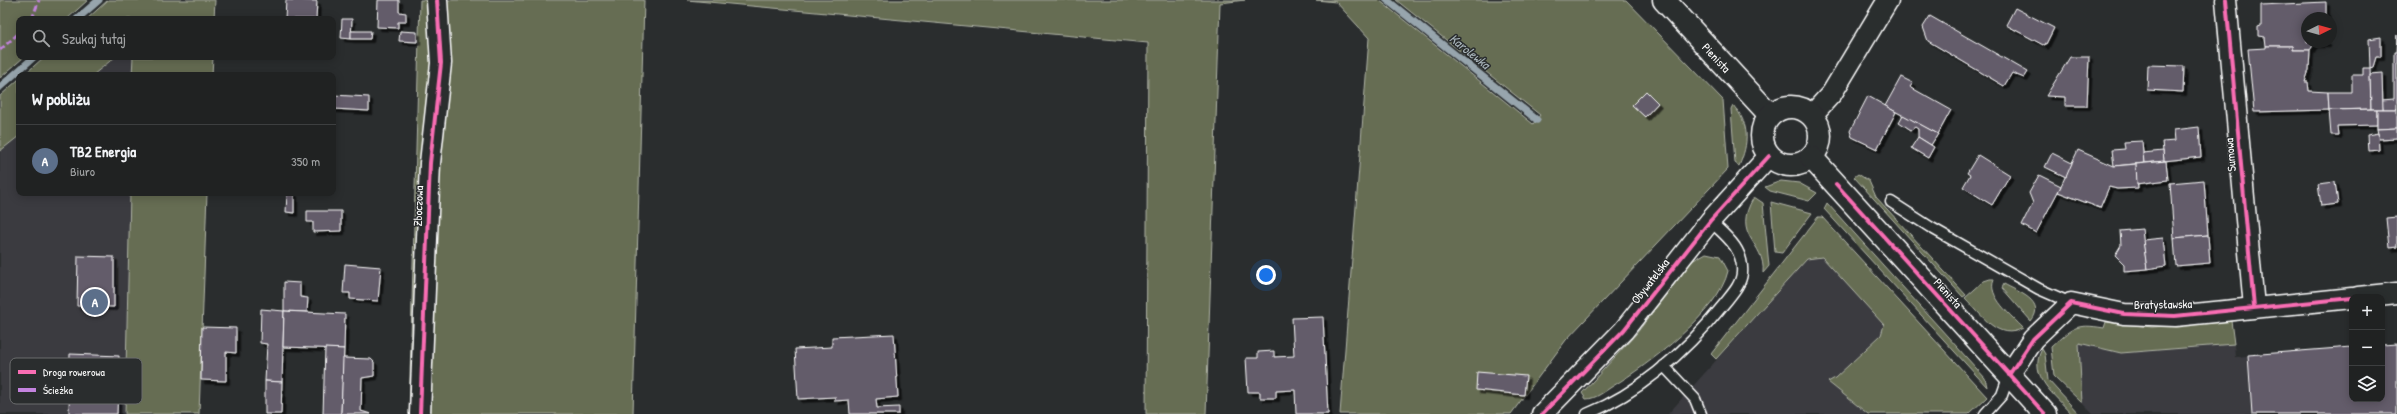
<!DOCTYPE html>
<html lang="pl">
<meta charset="utf-8">
<style>
:root{--surface:#202222;--page:#282a2a;--text:#f1f3f6;--muted:#a2a4a5;--line:#3d3f40;--accent:#d93025}
body{margin:0;font-family:"Patrick Hand",sans-serif;background:var(--page);color:var(--text)}
.controls{position:absolute;right:12px;bottom:12px;display:grid;overflow:hidden;border-radius:8px;box-shadow:0 2px 10px #0003}
.controls button{width:36px;height:36px;display:grid;place-items:center;padding:0;border:0;border-bottom:1px solid var(--line);background:var(--surface);color:var(--text);font:20px sans-serif}
.compass{position:absolute;left:2301px;top:12px;width:36px;height:36px;border-radius:50%;background:var(--surface);box-shadow:0 2px 10px #0003;rotate:85deg}
.you{position:absolute;left:1266px;top:275px;width:14px;height:14px;margin:-10px;border:3px solid #fff;border-radius:50%;background:#1a73e8;box-shadow:0 0 0 6px #1a73e833}
.badge{display:grid;place-items:center;width:26px;height:26px;border-radius:50%;background:var(--accent);color:#fff;font-size:13px;font-weight:700}
.pin{position:absolute;translate:-50% -50%;border:2px solid #fff;box-shadow:0 1px 4px #0006}
.list{margin:0;padding:0;list-style:none}
h2{display:flex;justify-content:space-between;align-items:center;height:52px;margin:0;padding:0 16px;font-size:17px}
h2 small{font-size:13px;font-weight:400;color:var(--muted)}
.list li{display:grid;grid-template-columns:26px 1fr auto;gap:12px;align-items:center;box-sizing:border-box;height:72px;padding:0 16px;border-top:1px solid var(--line)}
.list b{display:block;font-size:15px;white-space:nowrap}
.list p{margin:0;font-size:13px;white-space:nowrap;color:var(--muted)}
.list em{font-size:13px;font-style:normal;color:var(--muted)}
.icon{flex:none;width:22px;height:22px;fill:none;stroke:currentColor;stroke-width:2;stroke-linecap:round;stroke-linejoin:round}
.map{position:relative;flex:none;width:2397px;height:414px;overflow:hidden}
.search{position:absolute;background:var(--surface);box-shadow:0 2px 10px #0003;left:16px;top:16px;width:320px;height:44px;display:flex;align-items:center;gap:10px;box-sizing:border-box;padding:0 14px;border-radius:8px;color:var(--muted);font-size:15px}
.panel{position:absolute;background:var(--surface);box-shadow:0 2px 10px #0003;left:16px;top:72px;width:320px;height:124px;border-radius:8px}
.map>svg:first-child{display:block}
.built{fill:#3b3b40}
.green{fill:#666d53;stroke:#b2b6a9}
.lines{fill:none;stroke-linecap:round;stroke-linejoin:round}
.stream{stroke:#97a5ad;stroke-width:7}
.building{fill:#645b6b;stroke:#fff;filter:url(#shadow)}
.lane-casing{stroke:#fff;stroke-width:13}
.street-casing{stroke:#fff;stroke-width:23}
.secondary-casing{stroke:#fff;stroke-width:25}
.lane{stroke:#2a2d2e;stroke-width:10}
.street{stroke:#2a2d2e;stroke-width:20}
.secondary{stroke:#2a2d2e;stroke-width:22}
.quiet{stroke:#c483df;stroke-width:3;stroke-dasharray:6 3;stroke-linecap:butt}
.cycleway-casing{stroke:#2a2d2e;stroke-width:6}
.cycleway{stroke:#f96db3;stroke-width:4}
.labels{text-anchor:middle;dominant-baseline:central;stroke-width:3;stroke-linejoin:round;paint-order:stroke}
.street-label{font-size:12px;fill:#fff;stroke:#2a2d2e}
.water-label{font-size:13px;font-style:italic;fill:#a8b4ba;stroke:#2a2d2e}
.key{fill:#2a2d2e;stroke:#6a6c6d;stroke-width:1}
.key-label{font-size:11px;fill:#fff}
</style>
<div class="map">
<svg width="2397" height="414" viewBox="0 0 2397 414">
<defs>
<filter id="shadow"><feDropShadow dx="3.5" dy="3.5" stdDeviation="0" flood-color="#0009"/></filter>
</defs>
<rect width="100%" height="100%" fill="#2a2d2e"/>
<filter id="ink" filterUnits="userSpaceOnUse"><feTurbulence type="fractalNoise" baseFrequency=".025" numOctaves="2"/><feDisplacementMap in="SourceGraphic" scale="8" xChannelSelector="R" yChannelSelector="G"/><feConvolveMatrix kernelMatrix="1 2 1 2 8 2 1 2 1" color-interpolation-filters="sRGB"/></filter>
<g filter="url(#ink)">
<!-- built -->
<g class="built">
<path d="M115 57H133L132 75H93Z"/>
<path d="M19 136V193H130L125 414H0V151Z"/>
<path d="M1822 257 1884 325 1881 335 1835 378 1828 382 1868 414H1668L1807 259Z"/>
<path d="M2079 342 2121 353 2234 344 2235 357 2352 348V399H2382L2397 414H2093L2082 403Z"/>
</g>
<!-- green -->
<g class="green">
<path d="M0 0H88L67 19H19V57H24L0 78Z"/>
<path d="M108 0H215L214 19H87Z"/>
<path d="M420 0H644L633 414H409Z"/>
<path d="M687 0H1245L1220 3 1206 414H1146L1148 43Z"/>
<path d="M1316 0H1379L1533 124 1540 115 1396 0H1626L1723 100 1728 169 1566 340 1511 414H1340L1369 38 1336 2Z"/>
<path d="M44 57H115L93 75H24Z"/>
<path d="M133 57H213L212 75H132Z"/>
<path d="M19 79V136L0 151V96Z"/>
<path d="M1733 105C1750 124 1749 143 1739 166L1735 163 1731 109Z"/>
<path d="M1858 174 1869 181 1876 197 1966 295 1963 297 1854 177Z"/>
<path d="M1781 181 1799 183 1817 193 1809 201 1770 191 1765 187Z"/>
<path d="M130 193H207L199 414H125Z"/>
<path d="M1754 197 1763 203 1769 266 1763 273C1766 241 1730 237 1754 197Z"/>
<path d="M1771 202 1812 213 1782 253 1775 252Z"/>
<path d="M1827 203 1985 378 1987 387 1824 209Z"/>
<path d="M1818 217H1822L1987 397 1969 414H1868L1828 382 1835 378 1881 335 1884 325 1822 257 1807 259 1716 359 1711 354Z"/>
<path d="M1706 253 1720 256 1728 271C1719 312 1648 365 1613 386 1605 391 1596 399 1586 399L1582 393 1636 334 1692 261Z"/>
<path d="M1990 279H1994C1986 296 2013 317 2023 328 1998 342 1982 315 1965 298L1984 281Z"/>
<path d="M2004 284C2018 292 2047 301 2031 321L2002 288Z"/>
<path d="M2231 321 2234 344 2121 353 2079 343 2082 403 2054 376 2051 347C2072 328 2075 323 2104 328L2106 322 2152 327Z"/>
<path d="M2042 349 2045 354 2048 380 2079 414H2072C2056 396 2027 376 2042 349Z"/>
</g>
<g class="lines">
<!-- stream -->
<g class="stream">
<path d="M1387 0 1537 120"/>
<path d="M77 19 99 0"/>
<path d="M0 87 34 57"/>
</g>
</g>
<!-- building -->
<g class="building">
<path d="M286 0 317 1 316 19H285Z"/>
<path d="M378 0H399V12L406 13V22H398V28L377 27Z"/>
<path d="M2326 2V18H2307V42H2326V44H2314L2310 50H2293V46H2266L2265 37 2258 36V27L2261 26V5Z"/>
<path d="M2015 8 2054 28 2045 46 2006 25Z"/>
<path d="M1930 16 2028 72 2024 78 2012 73 2004 86 1928 41 1923 27Z"/>
<path d="M342 19H352L351 39 341 38Z"/>
<path d="M351 31H371L370 39H351Z"/>
<path d="M400 31 417 32V42L399 41Z"/>
<path d="M2397 35V109H2383L2382 100 2394 99V52H2396Z"/>
<path d="M2381 37V57H2376L2373 67 2370 68 2369 39Z"/>
<path d="M2266 46H2293V50H2310L2309 70 2305 82H2308L2309 91 2328 92 2329 110 2254 112 2248 49 2266 48Z"/>
<path d="M2070 57H2089L2087 106H2065V97L2046 96Z"/>
<path d="M2148 65 2184 66 2183 92 2147 90Z"/>
<path d="M2363 68H2370L2371 109 2329 110 2328 92H2352V75H2363Z"/>
<path d="M2382 73 2383 109H2371L2370 74Z"/>
<path d="M1901 77 1913 83 1910 87 1951 110 1938 134 1885 106Z"/>
<path d="M1646 91 1658 103 1645 117 1632 105Z"/>
<path d="M333 95 369 97V111L333 109Z"/>
<path d="M1868 96 1896 112 1877 149 1852 137 1850 131Z"/>
<path d="M2377 109V125L2337 126 2338 135H2331L2329 110Z"/>
<path d="M2377 109H2397V128L2377 129Z"/>
<path d="M1903 115 1938 134 1931 145 1918 137V129L1915 127 1911 130 1899 122Z"/>
<path d="M2199 127 2201 157 2164 161 2162 142 2175 141 2174 130Z"/>
<path d="M2397 128V138L2379 139 2377 129Z"/>
<path d="M2378 133 2379 150 2368 151 2367 135Z"/>
<path d="M1918 137 1934 147 1928 158 1911 148Z"/>
<path d="M2142 141 2144 163 2114 166 2112 150 2125 149 2124 142Z"/>
<path d="M2078 150 2114 166 2136 164 2138 188 2117 189 2109 187 2100 208 2058 192Z"/>
<path d="M2163 151 2164 161 2144 163 2143 153Z"/>
<path d="M2052 153 2072 163 2066 177 2045 167Z"/>
<path d="M1978 155 2010 175 1992 205 1963 187 1970 175 1967 173Z"/>
<path d="M2166 161 2168 180 2137 184 2136 164Z"/>
<path d="M2039 175 2061 186 2036 233 2022 225 2033 203 2029 193Z"/>
<path d="M2204 180 2208 235 2174 238 2170 183Z"/>
<path d="M2335 182 2338 204 2321 206 2318 184Z"/>
<path d="M287 193H294V213L286 212Z"/>
<path d="M307 211H341V231L313 232V222H307Z"/>
<path d="M2397 217V247L2389 248 2386 218Z"/>
<path d="M2142 229 2147 269 2124 271V264L2115 255 2121 245 2120 231Z"/>
<path d="M2208 235 2210 263 2176 266 2174 238Z"/>
<path d="M2163 238 2166 266 2147 269 2143 240Z"/>
<path d="M78 256 114 257V307L77 306Z"/>
<path d="M345 264 381 267 378 301 350 299V293H343Z"/>
<path d="M284 282 300 283V297L308 298 307 312 284 311Z"/>
<path d="M261 309 284 311 282 382 265 381 267 344 260 343Z"/>
<path d="M284 311 345 314 344 349 283 347Z"/>
<path d="M1323 317 1328 414H1296L1295 390 1276 391V398H1260V392H1248L1246 358H1258V352L1274 351V357L1294 356 1292 318Z"/>
<path d="M202 327 236 328V353L226 352V381L201 380Z"/>
<path d="M894 334 898 397 876 399 877 408 899 407V414H850L849 400 835 401V397L798 399 795 349 832 347V337Z"/>
<path d="M2397 344V414H2252L2248 355 2352 347V399H2382V345Z"/>
<path d="M325 348 344 349 341 414H323Z"/>
<path d="M70 354 119 356 117 414H69Z"/>
<path d="M343 358 371 359 374 362V376L362 378 361 411 371 414H341Z"/>
<path d="M1477 372 1526 376 1524 395 1476 390Z"/>
<path d="M265 381 282 382 281 414H265Z"/>
</g>
<g class="lines">
<defs>
<g id="lane">
<path d="M1891 202 1930 227 2039 289 2071 303"/>
<path d="M1664 366 1695 399 1701 414"/>
<path d="M1587 414C1641 392 1688 349 1724 304 1731 295 1741 285 1742 273 1744 249 1726 236 1710 221"/>
<path d="M1985 414 2002 395 2009 375"/>
</g>
<g id="street">
<path d="M2226 0 2254 307"/>
<path d="M1812 115 1832 93 1888 0"/>
<path d="M2358 297 2397 293"/>
<path d="M2009 375 2033 339 2071 303 2124 314 2175 316 2352 298"/>
<path d="M420 414 430 163 441 63 437 0"/>
<path d="M1542 414 1624 330 1710 221 1769 156"/>
</g>
<g id="secondary">
<path id="s1" d="M1664 0 1770 115"/>
<circle cx="1791" cy="136" r="29"/>
<path d="M1811 157 2045 414"/>
</g>
</defs>
<!-- lane casing -->
<use href="#lane" class="lane-casing"/>
<!-- street casing -->
<use href="#street" class="street-casing"/>
<!-- secondary casing -->
<use href="#secondary" class="secondary-casing"/>
<!-- lane -->
<use href="#lane" class="lane"/>
<!-- street -->
<use href="#street" class="street"/>
<!-- secondary -->
<use href="#secondary" class="secondary"/>
<!-- quiet -->
<g class="quiet">
<path d="M32 19 39 0"/>
<path d="M0 50 19 33"/>
</g>
<defs>
<g id="cycleway">
<path d="M2226 0 2254 307"/>
<path d="M1836 184 2045 414"/>
<path d="M2009 375 2033 339 2071 303 2124 314 2175 316 2352 298"/>
<path d="M420 414 430 163 441 63 437 0"/>
<path d="M1542 414 1624 330 1710 221 1769 156"/>
</g>
</defs>
<!-- cycleway casing -->
<use href="#cycleway" class="cycleway-casing"/>
<!-- cycleway -->
<use href="#cycleway" class="cycleway"/>
</g>
</g>
<g class="labels">
<!-- street labels -->
<g class="street-label">
<text stroke="none"><textPath href="#s1" startOffset="78">Pienista</textPath></text>
<text transform="translate(2230 155) rotate(-95)">Sumowa</text>
<text transform="translate(418 206) rotate(-88)">Zboczowa</text>
<text transform="translate(1650 281) rotate(-52)">Obywatelska</text>
<text transform="translate(1948 293) rotate(48)">Pienista</text>
<text transform="translate(2163 304) rotate(-1)">Bratysławska</text>
</g>
<!-- water labels -->
<g class="water-label">
<text transform="translate(1470 51) rotate(39)">Karolewka</text>
</g>
</g>
<!-- legend -->
<rect x="10" y="358" width="132" height="46" rx="6" class="key"/>
<rect x="18" y="370" width="18" height="4" fill="#f96db3"/>
<rect x="18" y="388" width="18" height="4" fill="#c483df"/>
<g class="key-label">
<text x="43" y="376">Droga rowerowa</text>
<text x="43" y="394">Ścieżka</text>
</g>
</svg>
<div class="controls">
<button>+</button>
<button>−</button>
<button><svg class="icon" aria-label="layers" viewBox="0 0 24 24"><path d="M12 4l9 5-9 5-9-5zM3 14l9 5 9-5"/></svg></button>
</div>
<svg class="compass" viewBox="-18 -18 36 36"><path d="M0-13l5 13h-10z" fill="#e53935"/><path d="M0 13l5-13h-10z" fill="#a2a4a5"/></svg>
<div class="you"></div>
<div class="pin badge" style="left:95px;top:302px;background:#5c6f8a">A</div>
<div class="search"><svg class="icon" aria-label="search" viewBox="0 0 24 24"><circle cx="10" cy="10" r="6"/><path d="M15 15l6 6"/></svg>Szukaj tutaj</div>
<section class="panel">
<h2>W pobliżu<small></small></h2>
<ul class="list">
<li><span class="badge" style="background:#5c6f8a">A</span><div><b>TB2 Energia</b><p>Biuro</p></div><em>350 m</em></li>
</ul>
</section>
</div>
